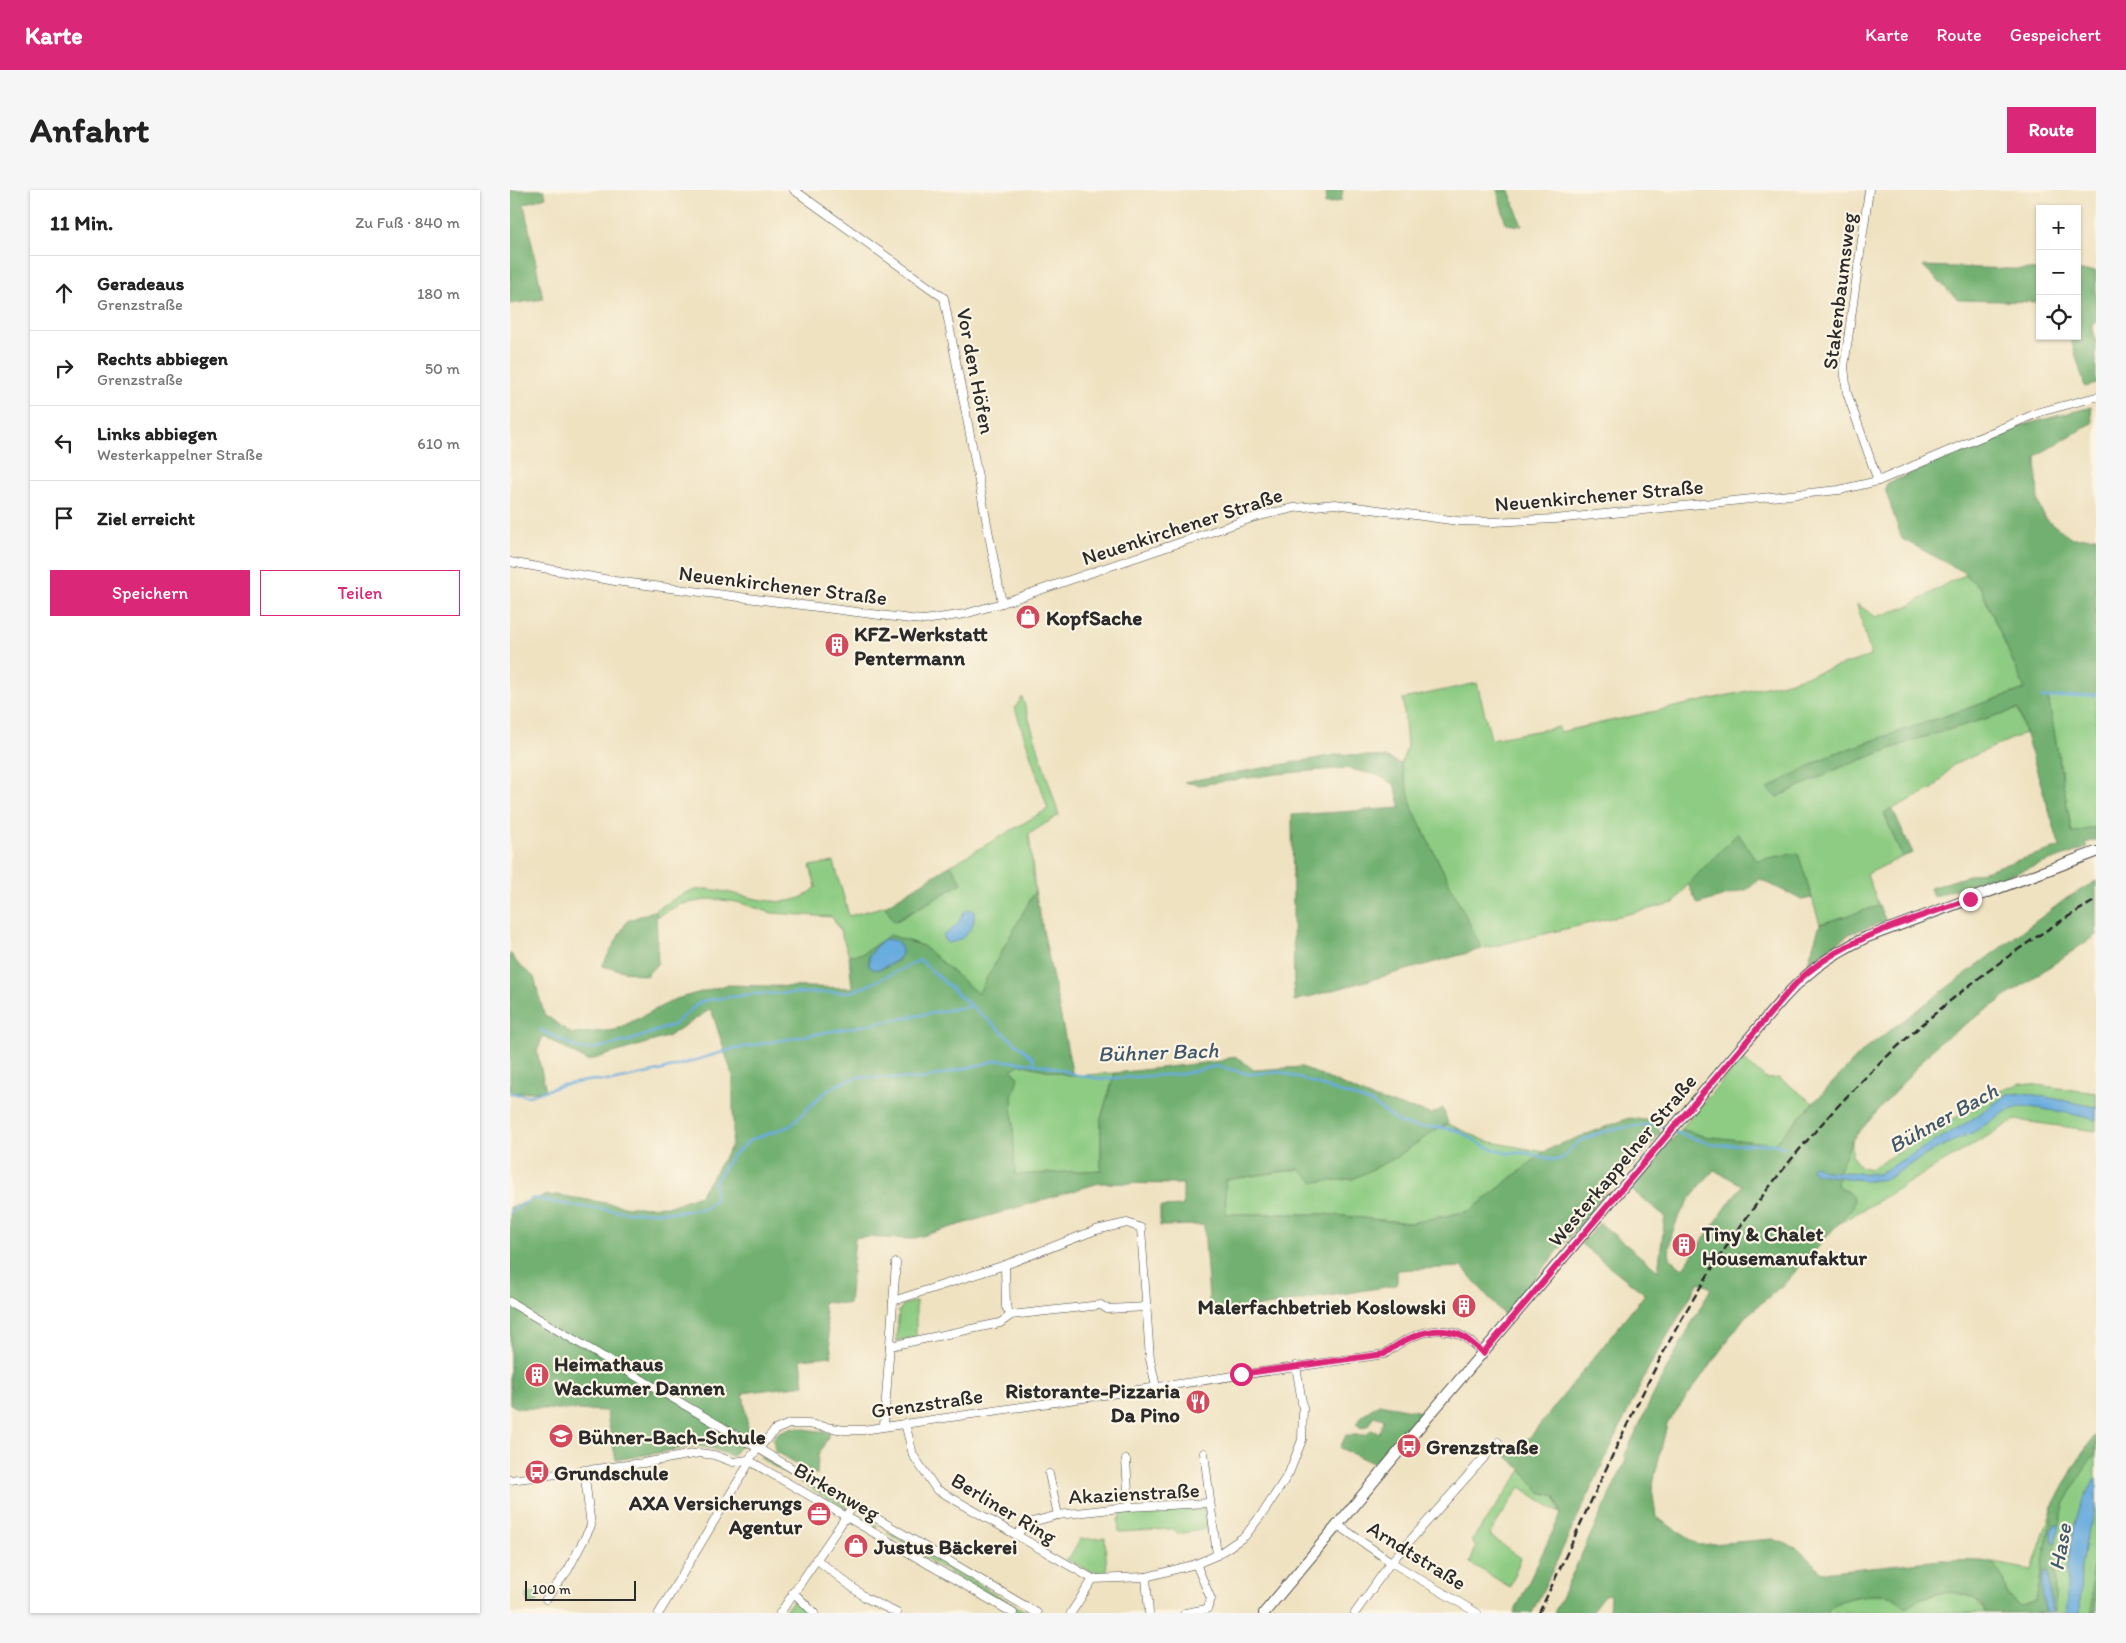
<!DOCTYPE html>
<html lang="de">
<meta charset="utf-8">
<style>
:root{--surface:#fff;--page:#f6f6f6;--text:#222;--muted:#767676;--line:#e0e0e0;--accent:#db2777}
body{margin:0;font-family:Itim,sans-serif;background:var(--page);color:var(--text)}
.controls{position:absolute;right:15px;top:15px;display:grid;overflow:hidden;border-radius:0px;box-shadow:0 1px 4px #0004}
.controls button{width:45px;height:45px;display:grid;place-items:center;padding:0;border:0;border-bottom:1px solid var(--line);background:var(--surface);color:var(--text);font:25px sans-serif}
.scale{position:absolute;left:15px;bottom:12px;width:111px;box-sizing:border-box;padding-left:5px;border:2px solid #2b2b2b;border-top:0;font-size:14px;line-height:18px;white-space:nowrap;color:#2b2b2b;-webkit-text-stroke:4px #fcf5e5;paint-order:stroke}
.stop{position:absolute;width:15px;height:15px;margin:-11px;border:4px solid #db2777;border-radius:50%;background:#fff}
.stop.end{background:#db2777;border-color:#fff;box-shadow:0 1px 5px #0008}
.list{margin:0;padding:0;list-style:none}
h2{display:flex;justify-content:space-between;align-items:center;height:65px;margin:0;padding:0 20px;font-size:21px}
h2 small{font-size:16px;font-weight:400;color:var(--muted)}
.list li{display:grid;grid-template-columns:32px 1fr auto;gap:15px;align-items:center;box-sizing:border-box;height:75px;padding:0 20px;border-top:1px solid var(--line)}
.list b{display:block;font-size:19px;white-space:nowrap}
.list p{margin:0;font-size:16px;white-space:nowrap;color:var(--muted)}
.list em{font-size:16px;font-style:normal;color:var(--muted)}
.actions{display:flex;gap:10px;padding:15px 20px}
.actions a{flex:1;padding:11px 0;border:1px solid var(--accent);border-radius:0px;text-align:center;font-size:18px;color:var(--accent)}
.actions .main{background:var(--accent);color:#fff}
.icon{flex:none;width:28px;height:28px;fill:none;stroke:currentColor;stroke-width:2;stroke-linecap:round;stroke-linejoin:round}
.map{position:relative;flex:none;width:1586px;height:1423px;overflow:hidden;border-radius:0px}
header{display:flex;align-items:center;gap:30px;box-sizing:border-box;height:70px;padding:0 25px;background:var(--accent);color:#fff}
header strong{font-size:24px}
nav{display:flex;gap:28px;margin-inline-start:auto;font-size:18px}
.intro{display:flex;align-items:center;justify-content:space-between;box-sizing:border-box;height:120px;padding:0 30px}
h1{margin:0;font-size:35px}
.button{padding:12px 22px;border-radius:0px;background:var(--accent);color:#fff;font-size:18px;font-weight:700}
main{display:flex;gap:30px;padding:0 30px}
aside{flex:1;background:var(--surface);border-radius:0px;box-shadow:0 1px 4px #0004}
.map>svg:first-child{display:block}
.green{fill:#8ecc83;stroke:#5c7c57}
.forest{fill:#72b071;stroke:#4e6e4e;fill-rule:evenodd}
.water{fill:#69acde;stroke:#4a6c84}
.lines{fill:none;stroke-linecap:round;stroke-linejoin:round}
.stream{stroke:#69acde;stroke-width:2.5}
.minor-casing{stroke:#484642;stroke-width:9}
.major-casing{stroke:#484642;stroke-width:12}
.minor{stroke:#fff;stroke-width:8}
.major{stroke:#fff;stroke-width:10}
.rail{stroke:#2b2b2b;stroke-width:2.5;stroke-dasharray:8 4;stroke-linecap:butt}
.route{stroke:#db2777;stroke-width:6}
.labels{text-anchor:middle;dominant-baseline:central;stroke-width:4.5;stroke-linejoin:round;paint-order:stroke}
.street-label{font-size:21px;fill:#2b2b2b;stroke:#fcf5e5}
.poi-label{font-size:21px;font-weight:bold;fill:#2b2b2b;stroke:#fcf5e5;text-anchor:start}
.water-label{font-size:22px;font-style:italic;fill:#41586a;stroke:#fcf5e5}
</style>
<header>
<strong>Karte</strong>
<nav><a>Karte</a><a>Route</a><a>Gespeichert</a></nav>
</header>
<div class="intro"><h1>Anfahrt</h1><a class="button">Route</a></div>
<main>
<aside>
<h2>11 Min.<small>Zu Fuß · 840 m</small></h2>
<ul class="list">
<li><svg class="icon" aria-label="ahead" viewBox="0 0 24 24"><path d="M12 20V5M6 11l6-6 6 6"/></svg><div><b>Geradeaus</b><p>Grenzstraße</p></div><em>180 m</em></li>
<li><svg class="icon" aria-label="right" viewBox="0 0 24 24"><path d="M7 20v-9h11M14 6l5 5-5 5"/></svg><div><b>Rechts abbiegen</b><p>Grenzstraße</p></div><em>50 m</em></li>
<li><svg class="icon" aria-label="left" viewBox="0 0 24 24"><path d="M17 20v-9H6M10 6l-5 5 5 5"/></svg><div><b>Links abbiegen</b><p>Westerkappelner Straße</p></div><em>610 m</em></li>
<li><svg class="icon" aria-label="arrive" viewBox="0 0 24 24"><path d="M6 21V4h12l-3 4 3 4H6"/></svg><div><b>Ziel erreicht</b></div></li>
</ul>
<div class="actions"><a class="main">Speichern</a><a>Teilen</a></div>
</aside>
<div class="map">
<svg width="1586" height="1423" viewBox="0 0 1586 1423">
<rect width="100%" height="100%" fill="#fcf5e5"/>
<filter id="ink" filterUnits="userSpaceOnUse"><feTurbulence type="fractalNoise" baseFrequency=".02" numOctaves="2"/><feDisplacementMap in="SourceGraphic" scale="10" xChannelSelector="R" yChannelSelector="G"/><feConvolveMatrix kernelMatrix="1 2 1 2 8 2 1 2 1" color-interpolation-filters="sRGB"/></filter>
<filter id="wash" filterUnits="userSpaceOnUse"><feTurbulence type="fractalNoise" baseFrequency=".0096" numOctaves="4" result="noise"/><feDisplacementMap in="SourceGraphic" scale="20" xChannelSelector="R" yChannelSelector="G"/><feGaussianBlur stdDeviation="1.12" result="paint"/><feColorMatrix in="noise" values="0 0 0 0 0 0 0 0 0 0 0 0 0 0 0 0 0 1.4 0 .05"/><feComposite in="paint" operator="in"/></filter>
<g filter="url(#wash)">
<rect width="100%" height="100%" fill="#efe2c1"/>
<!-- green -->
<g class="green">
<path d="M1455 385 1470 397 1515 499 1320 565 1258 599 1267 607 1329 578 1404 550 1508 519 1515 543 1443 575 1424 598 1374 623 1392 667 1357 684 1369 716 1310 734 1288 664 1246 670 1228 644 1178 694 1164 713 972 759 903 620 891 574 897 557 893 509 967 493 981 549 1049 537 1050 542 1274 493 1361 466 1347 414 1366 427 1399 416 1439 392Z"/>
<path d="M1586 505V637L1562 644 1538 507Z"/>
<path d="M512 507 549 625 519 644 525 701 468 805 413 756 380 745 352 764 339 765 329 738 322 727 262 723 227 712 203 709 171 714 146 727V720C161 711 176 699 195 699 229 700 278 728 306 697L300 676 324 672 339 726 375 716 385 732 452 693 441 675 538 619 505 518Z"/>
<path d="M1232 868 1256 889 1269 888 1303 913 1264 954 1193 946 1171 939Z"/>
<path d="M510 874 563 886 605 883 591 928V980L505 985 502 907 507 888 502 879Z"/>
<path d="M1511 893 1586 903V941L1505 930 1325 1036 1343 1017 1338 1002 1326 995 1330 977 1342 950V966L1349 976 1360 979 1490 901Z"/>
<path d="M938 934 976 951 1034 962 960 1021 900 1033 814 1024H716L715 990 790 979 804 992 885 968 927 939Z"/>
<path d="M406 1111V1147L386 1151 389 1121 393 1115Z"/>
<path d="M1586 1245V1423H1527L1525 1411 1510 1416 1498 1407 1492 1386 1483 1373 1522 1380 1544 1313 1572 1263Z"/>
<path d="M250 1266 336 1315 337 1317 336 1319 253 1270Z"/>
<path d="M1012 1280 1030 1302 1045 1306 1051 1324 1010 1297 979 1345 1011 1368 1000 1397 960 1373 966 1357 961 1351Z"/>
<path d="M694 1318 697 1339 667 1344 664 1339 609 1342 608 1329H611L610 1322Z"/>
<path d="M347 1326H352L367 1335 365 1339 346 1328Z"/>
<path d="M378 1341 518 1423H507L394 1355V1353L377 1343Z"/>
<path d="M595 1348 597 1383 583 1382 555 1369 559 1368 570 1349Z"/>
<path d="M1440 1401 1464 1408 1476 1423H1317L1320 1417 1333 1410 1356 1405 1382 1406 1404 1410Z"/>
<path d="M26 1402 28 1413 18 1414 17 1404Z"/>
<path d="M283 1411H287L298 1423H273Z"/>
</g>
<!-- forest -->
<g class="forest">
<path d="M0 0H34L36 7 14 14 33 109 0 114Z"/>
<path d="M817 0H833L831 11 815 14Z"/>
<path d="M987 0H999L1012 36 996 34Z"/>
<path d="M1413 76 1530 80V112L1448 110Z"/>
<path d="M1567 81H1586V133L1581 134 1586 149V194L1575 197 1560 146H1567Z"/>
<path d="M1581 217 1582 233 1526 266 1528 312 1535 329 1562 348 1586 347V505L1538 507 1562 643 1586 637V650L1575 653 1577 658 1462 698 1460 694 1423 707 1420 698 1550 657 1508 519 1404 550 1329 578 1267 607 1257 599 1320 565 1515 499 1470 397 1455 385 1454 382 1392 349 1375 299 1377 293 1391 288 1498 239Z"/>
<path d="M831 564 874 567 891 574 903 620 972 759 784 811 782 625 891 618 884 594 867 585 835 578 767 584 689 595 674 592Z"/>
<path d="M1382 618 1403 663 1392 667 1374 623Z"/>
<path d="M1228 643 1246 670 1288 663 1302 708 1292 710 1250 689 1238 699 1188 714 1178 694Z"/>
<path d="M441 675 452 693 384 732 375 716Z"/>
<path d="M1586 691V745L1428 853 1342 950 1330 977 1327 995 1338 1002 1344 1009 1343 1017 1276 1092 1234 1128 1157 1234 1142 1298 1146 1327 1189 1355 1263 1349 1287 1358 1312 1382 1430 1370 1472 1371 1483 1373 1492 1386 1498 1407 1510 1416 1526 1410 1544 1313 1572 1263 1586 1245V1264L1576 1276 1554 1315 1545 1356V1423H1476C1464 1393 1415 1400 1396 1418 1392 1415 1386 1407 1380 1406 1364 1403 1324 1406 1317 1423H1099L1100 1404 1094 1405 1080 1423H1044L1116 1270 1115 1265 1149 1193 1201 1098 1189 1092 1138 1179 1022 1423H1004L1051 1324 1045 1306 1030 1302 1012 1280 992 1262 1020 1247 1135 1104 1071 1054 1090 1033 1148 1081 1155 1026 1119 998 1171 939 1193 946 1264 954 1355 859 1557 708ZM1204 980 1232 995 1173 1078 1160 1069C1155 1037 1183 1003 1204 980Z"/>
<path d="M525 701 563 886 510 874 502 879 508 888 502 907 505 985 591 980V928L605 883 711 871 725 866 744 880 792 877 862 908 922 924 933 918 938 934 927 939 885 968 843 989 804 992 789 979 715 990 716 1024H814L900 1033 960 1021 1034 962 1048 955 1119 928 1142 931 1151 942 1123 976 1103 992 1073 1031 994 1125 952 1077 887 1080V1095L700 1125 694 1035 650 1036V1017L673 1016V994L589 993 402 1049 345 1047 339 1114 313 1112 322 1166 291 1169 294 1195 233 1203 239 1246 222 1266 202 1259 187 1256 106 1270 96 1221 8 1218 0 1214V1017L34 1006 48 1005 120 1017 160 1016 190 1005 221 957 223 943V887L201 819 157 847 77 871 33 846 27 862 36 901 0 903V763L9 775 24 787 34 824 62 844 105 840 166 809 216 795 342 798 339 765 352 764 380 745 413 756 468 804ZM370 752 390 755 389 770C379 774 369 784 359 776V766Z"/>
<path d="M1369 716 1376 731 1341 743 1298 773 1310 734Z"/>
<path d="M146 720 148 773 136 786 92 776 117 731Z"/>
<path d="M869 1214 912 1222 867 1275 830 1258 836 1245H856L861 1240 869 1243 874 1229 863 1226 860 1234 852 1238 846 1234 851 1226Z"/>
<path d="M283 1237 320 1243 308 1266 307 1285 265 1261 263 1249 269 1242Z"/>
<path d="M1586 1362V1423H1582V1383Z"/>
</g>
<!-- water -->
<g class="water">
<path d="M458 719 464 721C467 738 453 751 438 753L434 750 433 746 446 736 455 721Z"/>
<path d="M378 749 387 751C397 764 391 768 379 775 373 777 370 780 363 779L359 776V766L370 752Z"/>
<path d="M1515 903 1586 917V930L1558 923 1513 916 1497 921 1464 942 1424 960 1377 989 1359 991 1306 984 1300 979 1304 975 1314 981 1368 984 1458 932 1498 904Z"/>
<path d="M1586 1287V1316L1575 1352 1571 1377 1570 1423H1557C1556 1377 1559 1326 1586 1287Z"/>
<path d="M1548 1334 1550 1336 1545 1352 1542 1353 1541 1341 1544 1335Z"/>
<path d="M1538 1381 1542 1423H1535C1534 1411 1528 1392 1535 1382Z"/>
</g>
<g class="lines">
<!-- stream -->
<g class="stream">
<path d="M1531 508 1586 505"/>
<path d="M30 840 70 859H82L119 851 163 835 189 813 197 810 243 804 339 802 357 796 410 770 461 816"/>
<path d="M0 903 19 906 52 895 84 890 101 891 149 881 223 859 461 816 514 860 523 868 525 874"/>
<path d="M1164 942 1205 955 1264 954 1275 957"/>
<path d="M0 1022 23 1008 65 1016 118 1022H169L195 1018 205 1009V992L221 967 240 950 280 936 314 903 328 894 348 887 412 889 489 870 539 876 567 885 592 889 672 884 707 876 739 884 771 882 862 913 890 933 906 937H926L946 940 975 956 995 963H1017L1045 970 1053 968 1068 952 1092 942 1117 937 1145 934 1159 939"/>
</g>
</g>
</g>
<g filter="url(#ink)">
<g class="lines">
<defs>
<g id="minor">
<path d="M284 0 434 108 492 413"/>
<path d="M1359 0 1334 177 1337 203 1368 291"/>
<path d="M0 372 105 391 401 429 414 430 455 424 492 413 745 327 784 318 825 314 948 331 983 332 1045 329 1329 300 1368 291 1530 222 1586 207"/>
<path d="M495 1075 496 1117 501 1125"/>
<path d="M383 1111 495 1075 586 1040 617 1033 631 1038 640 1169 646 1197"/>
<path d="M0 1112 527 1423"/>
<path d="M380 1156 490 1133 501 1125 591 1115 597 1119 637 1117"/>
<path d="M395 1233 403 1265 426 1299 583 1389 636 1387 686 1374 707 1365 735 1346 755 1320 779 1283 792 1250 793 1218 786 1176"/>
<path d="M374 1235 386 1073"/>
<path d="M694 1263 707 1365"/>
<path d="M238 1270 503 1423"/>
<path d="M616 1270 619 1317"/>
<path d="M539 1284 548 1325"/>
<path d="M0 1290 133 1273 189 1263 204 1265 223 1272 238 1270"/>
<path d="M828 1335 881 1372 967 1423"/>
<path d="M506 1345 518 1333 548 1325 619 1317 699 1313"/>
<path d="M306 1369 356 1408 387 1423"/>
<path d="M636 1387 639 1423"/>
<path d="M283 1402 304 1423"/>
<path d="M36 1409 58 1380 81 1336 74 1280"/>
<path d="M149 1423 239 1273 238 1270 265 1240 279 1234H298L334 1240H353L875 1164C895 1148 922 1134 948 1144 957 1147 966 1157 973 1163"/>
<path d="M270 1423 344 1315"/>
<path d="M561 1423 583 1389"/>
<path d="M675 1423 697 1419 701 1409 686 1374"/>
<path d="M845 1423 881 1372 988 1252"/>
</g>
<path id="major" d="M754 1423 895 1254 1263 820C1293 785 1315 767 1357 747L1586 662"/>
</defs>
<!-- minor casing -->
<use href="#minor" class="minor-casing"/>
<!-- major casing -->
<use href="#major" class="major-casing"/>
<!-- minor -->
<use href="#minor" class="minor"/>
<!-- major -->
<use href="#major" class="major"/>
<!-- rail -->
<path class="rail" d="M1029 1423C1074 1328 1116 1231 1166 1139 1264 962 1411 811 1586 710"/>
</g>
</g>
<g class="lines" filter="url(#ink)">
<!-- route -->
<path class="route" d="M731 1184 874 1164C895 1148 922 1134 948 1144 957 1147 966 1157 973 1163L1263 820C1274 807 1284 794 1297 783 1342 745 1405 729 1460 709"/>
</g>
<!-- icons -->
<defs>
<symbol id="shop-disc" viewBox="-11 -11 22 22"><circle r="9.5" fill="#d1495b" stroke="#fcf5e5"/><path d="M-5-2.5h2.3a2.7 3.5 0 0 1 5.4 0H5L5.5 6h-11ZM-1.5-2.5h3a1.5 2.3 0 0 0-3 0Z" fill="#fff"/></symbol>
<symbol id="building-disc" viewBox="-11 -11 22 22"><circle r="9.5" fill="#d1495b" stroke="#fcf5e5"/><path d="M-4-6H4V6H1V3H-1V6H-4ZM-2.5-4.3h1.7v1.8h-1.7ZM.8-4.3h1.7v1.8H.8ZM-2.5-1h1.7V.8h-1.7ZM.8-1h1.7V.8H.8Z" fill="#fff"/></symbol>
<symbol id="restaurant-disc" viewBox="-11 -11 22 22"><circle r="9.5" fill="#d1495b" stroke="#fcf5e5"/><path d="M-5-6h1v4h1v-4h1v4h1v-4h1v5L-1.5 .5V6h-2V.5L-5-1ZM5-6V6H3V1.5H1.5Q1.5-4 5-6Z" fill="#fff"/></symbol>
<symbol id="school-disc" viewBox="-11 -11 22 22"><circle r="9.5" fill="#d1495b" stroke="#fcf5e5"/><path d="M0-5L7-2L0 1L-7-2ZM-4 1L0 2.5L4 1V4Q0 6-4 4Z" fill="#fff"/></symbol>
<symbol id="bus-disc" viewBox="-11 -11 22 22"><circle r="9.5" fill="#d1495b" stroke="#fcf5e5"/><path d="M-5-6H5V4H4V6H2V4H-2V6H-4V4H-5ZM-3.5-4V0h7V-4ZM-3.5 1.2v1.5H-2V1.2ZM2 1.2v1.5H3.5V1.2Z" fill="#fff"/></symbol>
<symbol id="office-disc" viewBox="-11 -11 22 22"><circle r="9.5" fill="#d1495b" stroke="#fcf5e5"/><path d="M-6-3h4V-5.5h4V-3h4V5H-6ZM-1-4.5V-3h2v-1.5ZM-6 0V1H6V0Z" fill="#fff"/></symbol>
</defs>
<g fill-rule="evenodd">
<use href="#shop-disc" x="504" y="413" width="28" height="28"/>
<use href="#building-disc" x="313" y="441" width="28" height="28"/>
<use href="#building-disc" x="1160" y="1041" width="28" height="28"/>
<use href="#building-disc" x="940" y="1102" width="28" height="28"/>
<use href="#building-disc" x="13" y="1171" width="28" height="28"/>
<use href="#restaurant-disc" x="674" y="1198" width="28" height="28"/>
<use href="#school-disc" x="37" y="1232" width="28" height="28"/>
<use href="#bus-disc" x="885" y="1242" width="28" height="28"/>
<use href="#bus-disc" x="13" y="1268" width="28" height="28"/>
<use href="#office-disc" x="295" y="1310" width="28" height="28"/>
<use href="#shop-disc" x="332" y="1342" width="28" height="28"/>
</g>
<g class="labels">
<!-- street labels -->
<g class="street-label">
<text transform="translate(1329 101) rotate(-83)">Stakenbaumsweg</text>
<text transform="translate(466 181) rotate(79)">Vor den Höfen</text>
<text transform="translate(1089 305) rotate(-5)">Neuenkirchener Straße</text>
<text transform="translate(672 336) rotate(-18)">Neuenkirchener Straße</text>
<text transform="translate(273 395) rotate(7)">Neuenkirchener Straße</text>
<text transform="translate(1112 970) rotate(-50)">Westerkappelner Straße</text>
<text transform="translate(417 1213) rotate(-8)">Grenzstraße</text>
<text transform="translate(327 1301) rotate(30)">Birkenweg</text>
<text transform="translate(624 1303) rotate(-3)">Akazienstraße</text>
<text transform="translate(494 1318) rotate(31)">Berliner Ring</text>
<text transform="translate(907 1365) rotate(32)">Arndtstraße</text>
</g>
<!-- poi labels -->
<g class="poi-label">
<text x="536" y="427">KopfSache</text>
<text x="344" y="443">KFZ-Werkstatt<tspan x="344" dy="24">Pentermann</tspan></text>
<text x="1192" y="1043">Tiny &amp; Chalet<tspan x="1192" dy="24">Housemanufaktur</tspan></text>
<text x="936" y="1116" text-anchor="end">Malerfachbetrieb Koslowski</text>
<text x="44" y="1173">Heimathaus<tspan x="44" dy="24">Wackumer Dannen</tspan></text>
<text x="670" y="1200" text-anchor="end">Ristorante-Pizzaria<tspan x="670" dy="24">Da Pino</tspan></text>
<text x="68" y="1246">Bühner-Bach-Schule</text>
<text x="916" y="1256">Grenzstraße</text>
<text x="44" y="1282">Grundschule</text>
<text x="292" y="1312" text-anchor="end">AXA Versicherungs<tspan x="292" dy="24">Agentur</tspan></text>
<text x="364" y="1356">Justus Bäckerei</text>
</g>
<!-- water labels -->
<g class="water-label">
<text transform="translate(648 862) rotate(-2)">Bühner Bach</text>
<text transform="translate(1433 928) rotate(-29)">Bühner Bach</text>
<text transform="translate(1550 1357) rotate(-80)">Hase</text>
</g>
</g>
</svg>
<div class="controls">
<button>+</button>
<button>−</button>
<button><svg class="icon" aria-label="locate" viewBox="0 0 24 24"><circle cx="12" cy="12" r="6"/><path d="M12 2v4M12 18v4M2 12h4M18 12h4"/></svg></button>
</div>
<div class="scale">100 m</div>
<div class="stop" style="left:731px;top:1184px"></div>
<div class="stop end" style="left:1460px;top:709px"></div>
</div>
</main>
